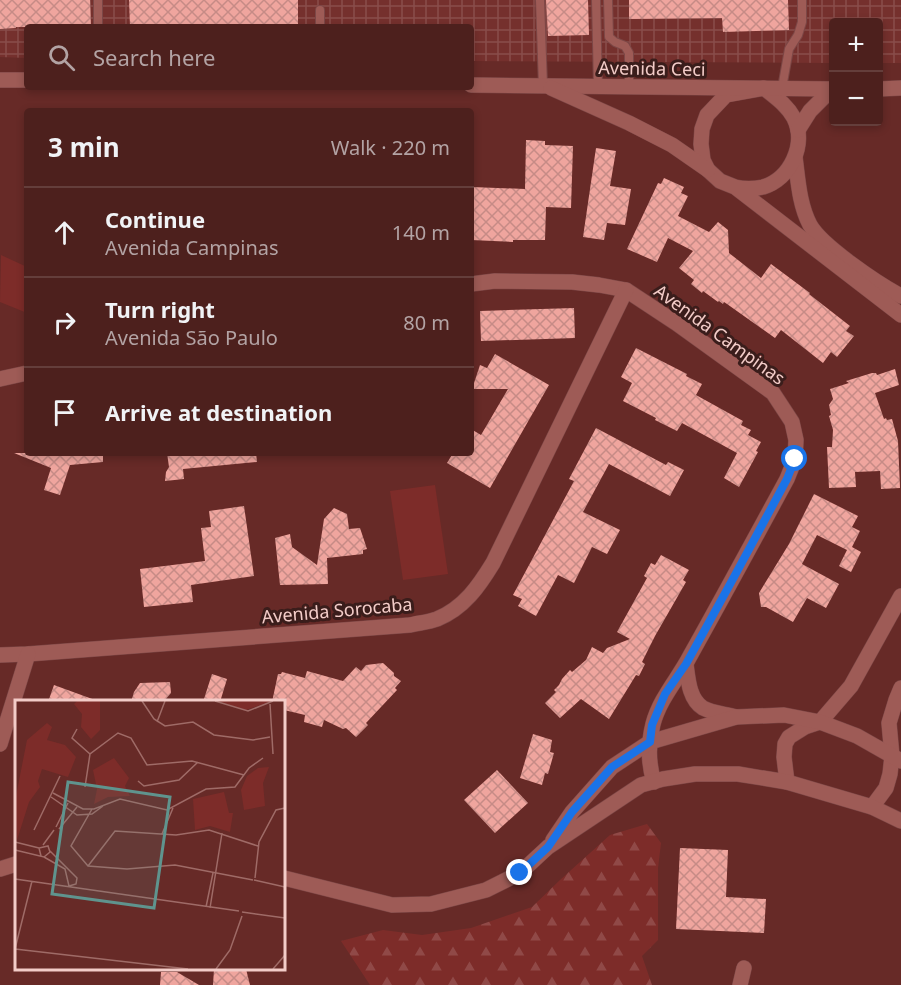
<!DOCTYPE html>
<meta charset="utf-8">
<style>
:root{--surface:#4d201d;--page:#542826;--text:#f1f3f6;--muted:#b3a3a4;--line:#643e3b}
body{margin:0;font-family:"Noto Sans",sans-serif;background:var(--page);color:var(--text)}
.controls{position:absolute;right:18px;top:18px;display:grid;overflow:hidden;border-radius:6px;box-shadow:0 3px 9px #0003}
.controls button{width:54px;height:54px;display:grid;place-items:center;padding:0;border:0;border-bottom:2px solid var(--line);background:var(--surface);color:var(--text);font:30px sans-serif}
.stop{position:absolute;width:18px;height:18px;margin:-14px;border:4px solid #1a73e8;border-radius:50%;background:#fff}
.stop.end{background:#1a73e8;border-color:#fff;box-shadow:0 2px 6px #0008}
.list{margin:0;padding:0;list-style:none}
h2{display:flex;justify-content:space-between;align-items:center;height:78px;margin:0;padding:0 24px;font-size:26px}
h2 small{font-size:20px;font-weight:400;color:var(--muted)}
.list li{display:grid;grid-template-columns:39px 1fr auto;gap:18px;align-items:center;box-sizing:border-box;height:90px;padding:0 24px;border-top:2px solid var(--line)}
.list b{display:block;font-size:22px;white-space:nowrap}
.list p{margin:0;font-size:20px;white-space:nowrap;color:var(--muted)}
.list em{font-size:20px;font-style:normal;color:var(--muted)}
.icon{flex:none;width:33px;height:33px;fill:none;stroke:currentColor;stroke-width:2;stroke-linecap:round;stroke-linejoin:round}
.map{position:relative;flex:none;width:901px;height:985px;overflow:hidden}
.search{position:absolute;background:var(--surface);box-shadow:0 3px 9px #0003;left:24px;top:24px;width:450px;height:66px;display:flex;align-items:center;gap:15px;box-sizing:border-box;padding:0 21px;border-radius:6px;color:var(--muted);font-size:22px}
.panel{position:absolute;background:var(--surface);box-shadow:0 3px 9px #0003;left:24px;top:108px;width:450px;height:348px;border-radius:6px}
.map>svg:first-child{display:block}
.industrial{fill:url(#industrial-grid)}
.forest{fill:url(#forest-firs)}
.pitch{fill:#7d2c29}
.building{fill:url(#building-cross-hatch)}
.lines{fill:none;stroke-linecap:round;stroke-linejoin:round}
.lane-casing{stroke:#7c4746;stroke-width:10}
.street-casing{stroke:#7c4746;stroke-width:16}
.secondary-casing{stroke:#7c4746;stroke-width:16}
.lane{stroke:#9e5b56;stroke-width:8}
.street{stroke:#9e5b56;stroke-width:15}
.secondary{stroke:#9e5b56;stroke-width:15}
.route{stroke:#1a73e8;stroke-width:8}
.labels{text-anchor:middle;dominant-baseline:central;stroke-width:6;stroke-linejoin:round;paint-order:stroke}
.street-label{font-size:18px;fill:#f3ccc8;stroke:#3a1d1b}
.inset-road{fill:none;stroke:#9f6b67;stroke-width:1.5}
.view{fill:#5f948e;fill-opacity:0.15;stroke:#5f948e;stroke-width:3}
.inset-edge{fill:none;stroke:#f3ccc8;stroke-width:3}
</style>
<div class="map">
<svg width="901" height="985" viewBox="0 0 901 985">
<defs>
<pattern id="industrial-grid" width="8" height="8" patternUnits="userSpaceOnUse" patternTransform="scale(1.5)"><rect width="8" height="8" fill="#75302d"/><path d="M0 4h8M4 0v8" fill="none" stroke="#894d4a"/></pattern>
<pattern id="forest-firs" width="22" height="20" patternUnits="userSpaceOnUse" patternTransform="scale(1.5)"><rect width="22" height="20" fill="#7d2c29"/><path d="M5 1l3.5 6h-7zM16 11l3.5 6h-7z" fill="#904947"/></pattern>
<pattern id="building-cross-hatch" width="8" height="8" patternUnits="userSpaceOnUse" patternTransform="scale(1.5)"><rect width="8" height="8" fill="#efa59e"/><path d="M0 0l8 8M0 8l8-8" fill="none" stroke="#c68b86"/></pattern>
</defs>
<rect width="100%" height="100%" fill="#672a27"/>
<!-- industrial -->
<path class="industrial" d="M0 0H901V63H879L878 22H834L833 63 471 61V27H27V58L0 57Z"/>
<!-- forest -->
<path class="forest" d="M647 824 661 843 658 868V940L642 956 652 985H370L341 941 383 930 422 935 471 928 532 907 560 880 610 835Z"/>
<!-- pitch -->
<g class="pitch">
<path d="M1 255 27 267V313L0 302Z"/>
<path d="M435 485 448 574 403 580 390 491Z"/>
</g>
<!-- building -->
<g class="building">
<path d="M0 0H90L91 27H16V28L0 29Z"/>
<path d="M129 0H298V27H130Z"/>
<path d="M546 0H588L589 35 548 36Z"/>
<path d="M629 0H788L789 30 723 32 722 18 629 19Z"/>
<path d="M526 140 545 141V145L573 146 571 208 546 207 545 240H513V242L471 240 472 187 525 189Z"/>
<path d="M596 148 616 151 610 186 631 189 625 225 607 223 604 240 583 237Z"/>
<path d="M664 178 684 187 681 193 688 196 678 216 709 232 718 222 728 230 729 253 761 278 771 264 810 293 809 294 850 326 846 331 854 336 837 357 831 352 823 363 781 330 775 338 727 304 724 302 723 304 719 301 718 302 703 291 702 293 691 284 694 280 679 268 693 251 668 238 657 262 627 249 658 183 661 184Z"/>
<path d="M574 308 575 338 481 341 480 311Z"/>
<path d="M636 348 687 374 686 376 702 384 696 395 743 421 741 425 751 430 748 435 761 442 756 451 758 452 739 487 724 478 737 453 682 423 677 431 655 420 656 418 623 401 632 383 621 377Z"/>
<path d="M495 354 549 385 490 488 447 463 453 453H471V429L481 435 508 389H472L480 365 487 368Z"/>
<path d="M895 369 899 385 875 393 884 419 886 418 887 420 892 419 898 441 900 488 881 489 880 471 855 472 856 487 829 488 827 447H832L833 430 829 416 831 415 829 405 833 399 830 389 849 383 846 381 872 373H876L877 375Z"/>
<path d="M596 428 666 465 668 462 684 470 670 496 609 464 583 512 620 530 607 554 592 547 574 583 558 575 536 616 518 606 522 599 513 595 574 481 569 479Z"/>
<path d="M14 453H103V462L70 465 60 495 44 490 51 468Z"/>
<path d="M167 453H256L257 462 183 469 184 479 165 481 166 472 169 467Z"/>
<path d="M814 494 858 516 852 527 860 531 852 547 861 552 851 572 839 566 847 550 817 535 802 564 839 584 826 608 807 598 793 622 766 607H761L759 593 789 544Z"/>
<path d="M244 506 254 576 191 585 193 602 144 607 140 569 205 561 201 528 211 527 209 511Z"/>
<path d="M334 508 347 514 349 529 360 528 367 549 363 550V554L327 558 328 584 280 585 275 538 290 534 292 547 317 565 324 519Z"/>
<path d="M661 555 689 570 683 580 686 582 655 636 642 662 645 664 639 676 636 675 609 719 581 699 560 718 545 703 556 692 554 690 559 685 562 679 570 670 572 672 586 660 592 647 603 653 607 648 630 639 617 632 647 578 644 576 651 563 655 565Z"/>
<path d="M383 663 394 673V676L401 681 395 688 397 690 366 723 368 725 356 737 346 728 343 729 324 720 322 727 304 722 305 715 284 710V702H272L278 674H281L282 672 305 678 307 671 343 681 356 667 361 671 366 665Z"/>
<path d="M212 674 227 679 220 702H203Z"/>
<path d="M170 682 171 693 165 700 131 702 134 692 140 683Z"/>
<path d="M54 685 95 700 94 702H48Z"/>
<path d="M533 734 552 740 550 752 554 753 548 774 545 773 542 785 520 778Z"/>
<path d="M497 770 528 803 495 833 464 800Z"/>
<path d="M680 848 728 850 726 897 766 899 764 933 676 929Z"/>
<path d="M214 969H246L250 985H213Z"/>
<path d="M161 972H177L199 985H160Z"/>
</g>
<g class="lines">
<defs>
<g id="lane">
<path d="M98 0V27"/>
<path d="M540 0 543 86"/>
<path d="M596 0 598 87"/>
<path d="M608 0 609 37 615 42 625 46 629 53V87"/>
<path d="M320 10V27"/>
<path d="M782 88 789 49 798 35 802 22V0"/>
</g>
<g id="street">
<path d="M795 157C798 179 799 204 810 225 822 246 878 284 901 296"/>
<path d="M735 187C744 189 753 189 763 187 790 179 807 145 794 118 787 105 775 97 764 88L726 95 707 115 702 129 701 144 703 160 708 170 720 181 735 187 901 315"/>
<path d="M471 284 495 281 572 282 599 285 626 290 676 323 773 393 792 422 796 440 795 459 787 479C755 538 723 597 690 656 678 679 660 698 653 724 648 744 648 763 654 782"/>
<path d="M0 379 27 373"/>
<path d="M0 655 28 654 410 625C418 623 429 622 437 619 464 608 479 586 493 563L626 290"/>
<path d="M686 664C688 679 689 699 703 708 712 713 726 714 736 717"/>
<path d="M0 744 28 654"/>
<path d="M787 782 784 757 785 744 789 737 805 727 820 722 851 686 901 596"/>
<path d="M872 807 886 788 890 774 892 756 889 723 896 700 901 688"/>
<path d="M553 840 572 812 612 767 650 742 736 717 784 715 820 722 857 736 901 761"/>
<path d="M0 869 16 864"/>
<path d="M284 878 392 905 431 904 486 890 520 873 548 847 641 785 663 779 695 774H738L787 782 872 807 901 821"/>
<path d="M740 985 744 968"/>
</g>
<g id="secondary">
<path d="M0 80H27"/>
<path d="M471 85 834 89"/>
<path d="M551 88 629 123 672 145 708 170"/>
<path d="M878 89 901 88"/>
<path d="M798 130 810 111 832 89"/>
</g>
</defs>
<!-- lane casing -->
<use href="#lane" class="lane-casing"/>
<!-- street casing -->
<use href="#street" class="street-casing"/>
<!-- secondary casing -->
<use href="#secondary" class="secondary-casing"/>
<!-- lane -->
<use href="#lane" class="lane"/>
<!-- street -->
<use href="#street" class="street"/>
<!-- secondary -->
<use href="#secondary" class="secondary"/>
</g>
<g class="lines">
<!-- route -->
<path class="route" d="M520 873 548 847 572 812 612 767 650 742 652 725 665 694 686 664 734 577 787 479 795 459"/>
</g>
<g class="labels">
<!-- street labels -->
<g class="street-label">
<text transform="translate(652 68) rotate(1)">Avenida Ceci</text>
<text transform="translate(720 334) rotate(36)">Avenida Campinas</text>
<text transform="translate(337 610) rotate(-5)">Avenida Sorocaba</text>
</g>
</g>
<!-- overview -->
<g transform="translate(15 700)">
<rect width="270" height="270" fill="#672a27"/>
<path d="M202 1H257L231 10Z" fill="#7d2c29"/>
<path d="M62 1H85V30L76 39 66 27 67 14 59 4ZM32 23 37 27 32 40 50 45 61 57 53 77 27 69 23 81 25 87 14 102 2 140 0 101 12 40ZM99 58 114 78 110 86 115 96 93 97 79 104 82 89 78 70ZM254 67 248 83 250 106 229 110 226 90 232 76 243 68ZM209 92 214 113H218L215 132 195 126 180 130 178 99Z" fill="#7d2c29"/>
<path class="inset-road" d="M127 1 139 19 150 26 178 22 199 35 238 40 255 37M200 1 233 11 258 1M255 4 258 54M142 22 150 1M62 29 57 38 75 54M123 81 129 86 164 80 183 62M70 87 75 54 103 33 116 38 132 65 177 61 229 75M38 93 68 109H79L105 99 152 110 191 89 220 87 234 68 248 58M36 97 62 115 77 114 88 106M77 109 56 146 73 166 112 169 160 165 238 180M41 127 53 103M44 129 62 107M19 130 45 76M147 134 158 108M0 142 24 148M28 145 39 130M0 150 29 157 35 152 33 146 24 148 26 156M29 157 50 169 54 186 61 184 62 178 35 151M73 166 100 131 161 135 194 130 243 146M240 178 244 142 261 110 270 108M0 179 224 211M239 180 270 187M191 207 198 173M195 208 207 133M227 212 270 218M0 249 173 269M0 249 17 181M201 269 215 250 227 216M258 269 270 255"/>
<path class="view" d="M53 82 155 97 139 208 37 194Z"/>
<rect width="270" height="270" class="inset-edge"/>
</g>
</svg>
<div class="controls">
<button>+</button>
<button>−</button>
</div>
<div class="stop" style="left:795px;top:459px"></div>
<div class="stop end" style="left:520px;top:873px"></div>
<div class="search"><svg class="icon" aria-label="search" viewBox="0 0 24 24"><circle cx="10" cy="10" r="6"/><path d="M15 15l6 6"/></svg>Search here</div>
<section class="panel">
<h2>3 min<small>Walk · 220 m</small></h2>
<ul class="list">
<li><svg class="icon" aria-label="ahead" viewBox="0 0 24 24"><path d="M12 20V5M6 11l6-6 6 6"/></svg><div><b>Continue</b><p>Avenida Campinas</p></div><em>140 m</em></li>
<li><svg class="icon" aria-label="right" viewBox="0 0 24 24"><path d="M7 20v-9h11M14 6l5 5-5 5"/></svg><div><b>Turn right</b><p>Avenida São Paulo</p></div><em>80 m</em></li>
<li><svg class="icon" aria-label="arrive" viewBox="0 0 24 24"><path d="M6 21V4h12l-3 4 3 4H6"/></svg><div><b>Arrive at destination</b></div></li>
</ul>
</section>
</div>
